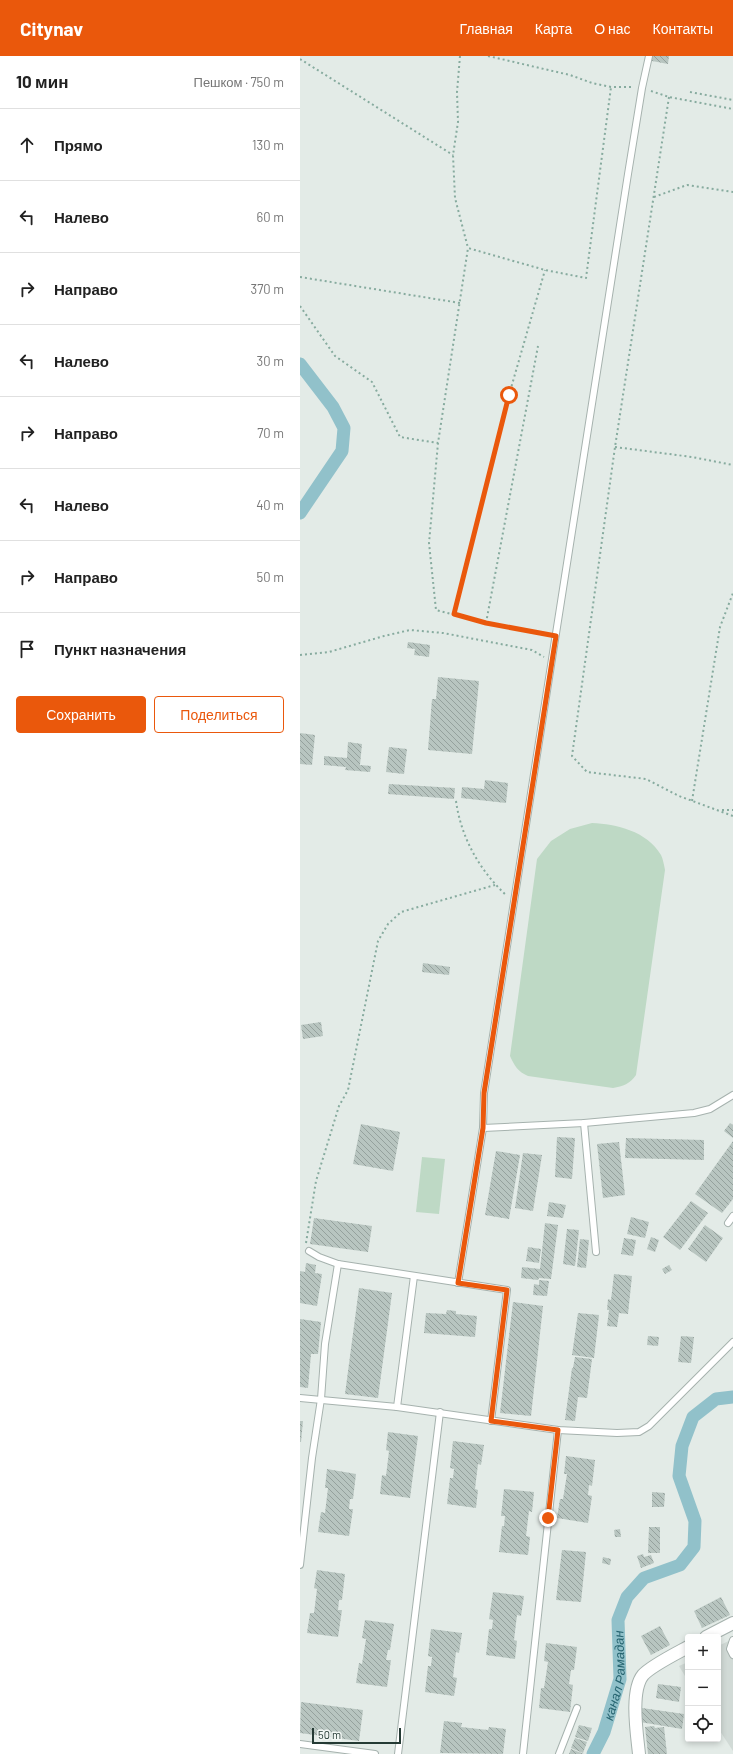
<!DOCTYPE html>
<html lang="ru">
<meta charset="utf-8">
<style>
:root{--surface:#fff;--page:#f6f6f6;--text:#222;--muted:#767676;--line:#e0e0e0;--accent:#ea580c}
body{margin:0;font-family:Barlow,sans-serif;background:var(--page);color:var(--text)}
.controls{position:absolute;right:12px;bottom:12px;display:grid;overflow:hidden;border-radius:4px;box-shadow:0 2px 6px #0003}
.controls button{width:36px;height:36px;display:grid;place-items:center;padding:0;border:0;border-bottom:1px solid var(--line);background:var(--surface);color:var(--text);font:20px sans-serif}
.scale{position:absolute;left:12px;bottom:10px;width:89px;box-sizing:border-box;padding-left:4px;border:2px solid #243a34;border-top:0;font-size:11px;line-height:14px;white-space:nowrap;color:#243a34;-webkit-text-stroke:3px #f3f8f5;paint-order:stroke}
.stop{position:absolute;width:12px;height:12px;margin:-9px;border:3px solid #ea580c;border-radius:50%;background:#fff}
.stop.end{background:#ea580c;border-color:#fff;box-shadow:0 1px 4px #0008}
.list{margin:0;padding:0;list-style:none}
h2{display:flex;justify-content:space-between;align-items:center;height:52px;margin:0;padding:0 16px;font-size:17px}
h2 small{font-size:13px;font-weight:400;color:var(--muted)}
.list li{display:grid;grid-template-columns:26px 1fr auto;gap:12px;align-items:center;box-sizing:border-box;height:72px;padding:0 16px;border-top:1px solid var(--line)}
.list b{display:block;font-size:15px;white-space:nowrap}
.list em{font-size:13px;font-style:normal;color:var(--muted)}
.actions{display:flex;gap:8px;padding:12px 16px}
.actions a{flex:1;padding:9px 0;border:1px solid var(--accent);border-radius:4px;text-align:center;font-size:14px;color:var(--accent)}
.actions .main{background:var(--accent);color:#fff}
.icon{flex:none;width:22px;height:22px;fill:none;stroke:currentColor;stroke-width:2;stroke-linecap:round;stroke-linejoin:round}
.map{position:relative;flex:none;width:433px;height:1698px;overflow:hidden}
header{display:flex;align-items:center;gap:24px;box-sizing:border-box;height:56px;padding:0 20px;background:var(--accent);color:#fff}
header strong{font-size:19px}
nav{display:flex;gap:22px;margin-inline-start:auto;font-size:14px}
main{display:flex}
aside{flex:1;background:var(--surface)}
.map>svg:first-child{display:block}
.built{fill:#d1dad6}
.grass{fill:#bed9c5}
.lines{fill:none;stroke-linecap:round;stroke-linejoin:round}
.stream{stroke:#91c1ca;stroke-width:3.5}
.canal{stroke:#91c1ca;stroke-width:13}
.building{fill:url(#building-back-hatch)}
.lane-casing{stroke:#a6b2ae;stroke-width:8}
.street-casing{stroke:#a6b2ae;stroke-width:14}
.path{stroke:#87ab9f;stroke-width:2;stroke-dasharray:2 3;stroke-linecap:butt}
.lane{stroke:#fff;stroke-width:6}
.street{stroke:#fff;stroke-width:12}
.route{stroke:#ea580c;stroke-width:5}
.labels{text-anchor:middle;dominant-baseline:central;stroke-width:3;stroke-linejoin:round;paint-order:stroke}
.water-label{font-size:13px;font-style:italic;fill:#25636f;stroke:#f3f8f5}
</style>
<header>
<strong>Citynav</strong>
<nav><a>Главная</a><a>Карта</a><a>О нас</a><a>Контакты</a></nav>
</header>
<main>
<aside>
<h2>10 мин<small>Пешком · 750 m</small></h2>
<ul class="list">
<li><svg class="icon" aria-label="ahead" viewBox="0 0 24 24"><path d="M12 20V5M6 11l6-6 6 6"/></svg><div><b>Прямо</b></div><em>130 m</em></li>
<li><svg class="icon" aria-label="left" viewBox="0 0 24 24"><path d="M17 20v-9H6M10 6l-5 5 5 5"/></svg><div><b>Налево</b></div><em>60 m</em></li>
<li><svg class="icon" aria-label="right" viewBox="0 0 24 24"><path d="M7 20v-9h11M14 6l5 5-5 5"/></svg><div><b>Направо</b></div><em>370 m</em></li>
<li><svg class="icon" aria-label="left" viewBox="0 0 24 24"><path d="M17 20v-9H6M10 6l-5 5 5 5"/></svg><div><b>Налево</b></div><em>30 m</em></li>
<li><svg class="icon" aria-label="right" viewBox="0 0 24 24"><path d="M7 20v-9h11M14 6l5 5-5 5"/></svg><div><b>Направо</b></div><em>70 m</em></li>
<li><svg class="icon" aria-label="left" viewBox="0 0 24 24"><path d="M17 20v-9H6M10 6l-5 5 5 5"/></svg><div><b>Налево</b></div><em>40 m</em></li>
<li><svg class="icon" aria-label="right" viewBox="0 0 24 24"><path d="M7 20v-9h11M14 6l5 5-5 5"/></svg><div><b>Направо</b></div><em>50 m</em></li>
<li><svg class="icon" aria-label="arrive" viewBox="0 0 24 24"><path d="M6 21V4h12l-3 4 3 4H6"/></svg><div><b>Пункт назначения</b></div></li>
</ul>
<div class="actions"><a class="main">Сохранить</a><a>Поделиться</a></div>
</aside>
<div class="map">
<svg width="433" height="1698" viewBox="0 0 433 1698">
<defs>
<pattern id="building-back-hatch" width="6" height="6" patternUnits="userSpaceOnUse"><rect width="6" height="6" fill="#b8c5c0"/><path d="M-1 5l2 2M0 0l6 6M5-1l2 2" fill="none" stroke="#95a19d"/></pattern>
</defs>
<rect width="100%" height="100%" fill="#e3ebe7"/>
<!-- built -->
<g class="built">
<path d="M433 1583V1695L418 1672V1590Z"/>
<path d="M388 1606V1625L379 1610Z"/>
</g>
<!-- grass -->
<g class="grass">
<path d="M292 767C316 768 347 775 361 799 363 803 364 809 365 814L336 1019C330 1028 323 1030 313 1032L228 1020C218 1016 214 1009 210 1000L237 803 251 785 270 773Z"/>
<path d="M122 1101 145 1103 139 1158 116 1156Z"/>
</g>
<g class="lines">
<!-- stream -->
<path class="stream" d="M0 312 2 311"/>
<!-- canal -->
<g class="canal">
<path d="M0 308 33 351 44 372 42 395 0 457"/>
<path id="s1" d="M293 1698 304 1676 320 1623 318 1564 327 1541 344 1522 380 1509 394 1491 395 1465 379 1420 382 1390 393 1361 416 1343 433 1341"/>
</g>
</g>
<!-- building -->
<g class="building">
<path d="M352 0H369L368 8 352 5Z"/>
<path d="M108 586 130 589 129 601 114 599 115 593 107 592Z"/>
<path d="M138 621 179 625 172 698 128 694 132 643H136Z"/>
<path d="M0 677 15 679 12 709 0 708Z"/>
<path d="M48 686 62 688 60 709 71 710 70 716 45 714 46 711 24 709V700L47 702Z"/>
<path d="M89 691 107 693 104 718 86 716Z"/>
<path d="M185 724 208 727 206 747 161 742 162 731 184 733Z"/>
<path d="M89 728 155 732 154 743 88 738Z"/>
<path d="M123 907 150 911 149 919 122 916Z"/>
<path d="M21 966 23 980 3 983 1 969Z"/>
<path d="M430 1067 433 1069V1082L424 1075Z"/>
<path d="M61 1068 100 1076 93 1115 53 1108Z"/>
<path d="M257 1081 275 1082 272 1123 255 1121Z"/>
<path d="M326 1082 404 1084V1104L325 1102Z"/>
<path d="M433 1085V1143L422 1157 395 1138Z"/>
<path d="M319 1086 325 1139 303 1142 297 1088Z"/>
<path d="M196 1095 220 1099 209 1163 185 1159Z"/>
<path d="M223 1097 242 1099 233 1155 215 1152Z"/>
<path d="M391 1145 408 1157 380 1194 363 1181Z"/>
<path d="M249 1146 266 1149 263 1162 247 1160Z"/>
<path d="M331 1161 349 1166 345 1182 327 1178Z"/>
<path d="M14 1162 72 1170 68 1196 10 1188Z"/>
<path d="M245 1167 258 1169 251 1223 239 1222 238 1224 221 1222 222 1211 240 1213Z"/>
<path d="M405 1169 423 1182 406 1206 388 1193Z"/>
<path d="M267 1173 279 1174 275 1210 263 1208Z"/>
<path d="M351 1181 359 1184 355 1196 347 1193Z"/>
<path d="M324 1182 336 1184 333 1200 321 1198Z"/>
<path d="M280 1183 289 1184 286 1212 277 1211Z"/>
<path d="M228 1191 241 1193 239 1207 226 1205Z"/>
<path d="M6 1207 16 1209 15 1217 22 1218 17 1250 0 1247V1215L5 1216Z"/>
<path d="M369 1209 372 1214 365 1218 362 1213Z"/>
<path d="M314 1218 332 1220 328 1258 319 1257 317 1271 307 1270 309 1254H307L308 1243 311 1244Z"/>
<path d="M239 1224 249 1225 247 1240 233 1239 234 1228 239 1229Z"/>
<path d="M59 1232 92 1237 78 1342 45 1338Z"/>
<path d="M213 1246 243 1250 231 1360 200 1357Z"/>
<path d="M147 1254 156 1255V1258L177 1260 175 1281 124 1277 126 1257 146 1258Z"/>
<path d="M278 1257 299 1259 294 1302 272 1299Z"/>
<path d="M0 1263 21 1266 18 1298H11L8 1332 0 1331Z"/>
<path d="M348 1280 359 1281 358 1290 347 1289Z"/>
<path d="M381 1280 394 1281 391 1307 378 1306Z"/>
<path d="M275 1301 292 1303 287 1342 278 1341 275 1365 265 1364 272 1312H273Z"/>
<path d="M0 1365H3L1 1386H0Z"/>
<path d="M88 1376 118 1380 110 1442 80 1438 82 1419 86 1420 89 1395 86 1394Z"/>
<path d="M153 1385 184 1389 181 1409 178 1408 175 1433 178 1434 176 1452 147 1448 150 1422H153L154 1413 150 1412Z"/>
<path d="M266 1400 295 1404 292 1430 289 1429 288 1439 292 1440 288 1467 257 1462 260 1443H263L267 1418H264Z"/>
<path d="M27 1413 56 1418 53 1443H50L49 1453H53L49 1480 18 1476 21 1456 25 1457 28 1432H25Z"/>
<path d="M204 1433 234 1436 232 1456 229 1455 226 1480 230 1481 228 1499 199 1496 202 1470H204L205 1460H201Z"/>
<path d="M352 1436 365 1437 364 1451H352Z"/>
<path d="M349 1471H360V1497H348Z"/>
<path d="M320 1473 321 1481H315L314 1474Z"/>
<path d="M262 1494 286 1496 281 1546 256 1544Z"/>
<path d="M343 1498 344 1501 351 1499 354 1507 341 1512 337 1500Z"/>
<path d="M303 1501 311 1503 310 1509 302 1507Z"/>
<path d="M17 1514 45 1518 42 1544H39L38 1554H42L38 1581 7 1577 10 1557H14L17 1533 14 1532Z"/>
<path d="M193 1536 224 1540 221 1560 217 1559 214 1584 217 1585 215 1603 186 1599 189 1573H192L193 1564 189 1563Z"/>
<path d="M421 1541 430 1559 402 1572 394 1555Z"/>
<path d="M65 1564 94 1568 90 1594H88L86 1604H91L87 1631 56 1627 59 1607 62 1608 66 1583 62 1582Z"/>
<path d="M360 1570 370 1589 351 1599 341 1580Z"/>
<path d="M131 1573 162 1577 159 1597 156 1596 153 1621 157 1622 154 1640 125 1636 128 1610H131L132 1601 128 1600Z"/>
<path d="M246 1587 277 1591 274 1614H271L269 1628 273 1629 270 1656 239 1652 241 1632H244L248 1606 244 1605Z"/>
<path d="M358 1628 381 1631 379 1646 356 1642Z"/>
<path d="M1 1646 63 1654 59 1685 0 1677Z"/>
<path d="M342 1652 384 1658 382 1673 340 1666Z"/>
<path d="M144 1665 162 1667 161 1671 188 1674 189 1671 206 1673 203 1698 140 1697Z"/>
<path d="M279 1669 292 1672 288 1685 275 1681Z"/>
<path d="M354 1670 355 1672 364 1671 367 1698H348L345 1671Z"/>
<path d="M275 1682 287 1686 283 1697 271 1692Z"/>
<path d="M271 1693 284 1698H269Z"/>
</g>
<g class="lines">
<defs>
<g id="lane">
<path d="M284 1067 296 1196"/>
<path d="M183 1072 284 1067 394 1057 410 1053 433 1039"/>
<path d="M428 1167 433 1160"/>
<path d="M9 1195 19 1201 38 1208 207 1234 191 1365"/>
<path d="M158 1227 183 1072 184 1037 328 118 342 32 349 0"/>
<path d="M0 1342 97 1351 258 1374 317 1377 339 1376 349 1370 433 1286"/>
<path d="M97 1351 114 1220"/>
<path d="M0 1509 12 1402 21 1343 25 1288 38 1208"/>
<path d="M433 1584 430 1593 433 1599"/>
<path d="M0 1688 75 1698"/>
<path d="M98 1698 140 1356"/>
<path d="M223 1698 258 1374"/>
<path d="M259 1698 277 1652"/>
</g>
<g id="street">
<path d="M406 1581 433 1567"/>
<path d="M339 1698C337 1678 330 1635 343 1619 351 1610 377 1597 388 1591"/>
</g>
</defs>
<!-- lane casing -->
<use href="#lane" class="lane-casing"/>
<!-- street casing -->
<use href="#street" class="street-casing"/>
<!-- path -->
<g class="path">
<path d="M160 0 157 36 158 66 153 99 155 142 168 192"/>
<path d="M188 0 270 19 292 27 311 31H333"/>
<path d="M0 3 153 99"/>
<path d="M351 35 369 41 433 53"/>
<path d="M390 36 433 44"/>
<path d="M369 41 315 391 272 700 287 716 346 723 379 740 433 760"/>
<path d="M354 141 387 129 433 136"/>
<path d="M0 221 160 247"/>
<path d="M0 250 35 300 72 326 100 381 138 387"/>
<path d="M315 391 392 401 433 409"/>
<path d="M154 558 209 339 245 214"/>
<path d="M186 567 238 290"/>
<path d="M247 579 186 567 136 554 129 487 138 387 168 192 245 214 286 222 311 31"/>
<path d="M0 599 29 596 84 580 110 574 143 577 232 594 244 601"/>
<path d="M156 745C161 782 180 815 207 840"/>
<path d="M392 745 420 571 433 537"/>
<path d="M422 754H433"/>
<path d="M6 1187 16 1125 39 1050 48 1034 78 885 88 868 101 856 195 829"/>
</g>
<!-- lane -->
<use href="#lane" class="lane"/>
<!-- street -->
<use href="#street" class="street"/>
</g>
<g class="lines">
<!-- route -->
<path class="route" d="M209 339 154 558 186 567 256 580 184 1037 183 1072 158 1227 207 1234 191 1365 258 1374 248 1462"/>
</g>
<g class="labels">
<!-- water labels -->
<g class="water-label">
<text stroke="none"><textPath href="#s1" startOffset="83">канал Рамадан</textPath></text>
</g>
</g>
</svg>
<div class="controls">
<button>+</button>
<button>−</button>
<button><svg class="icon" aria-label="locate" viewBox="0 0 24 24"><circle cx="12" cy="12" r="6"/><path d="M12 2v4M12 18v4M2 12h4M18 12h4"/></svg></button>
</div>
<div class="scale">50 m</div>
<div class="stop" style="left:209px;top:339px"></div>
<div class="stop end" style="left:248px;top:1462px"></div>
</div>
</main>
